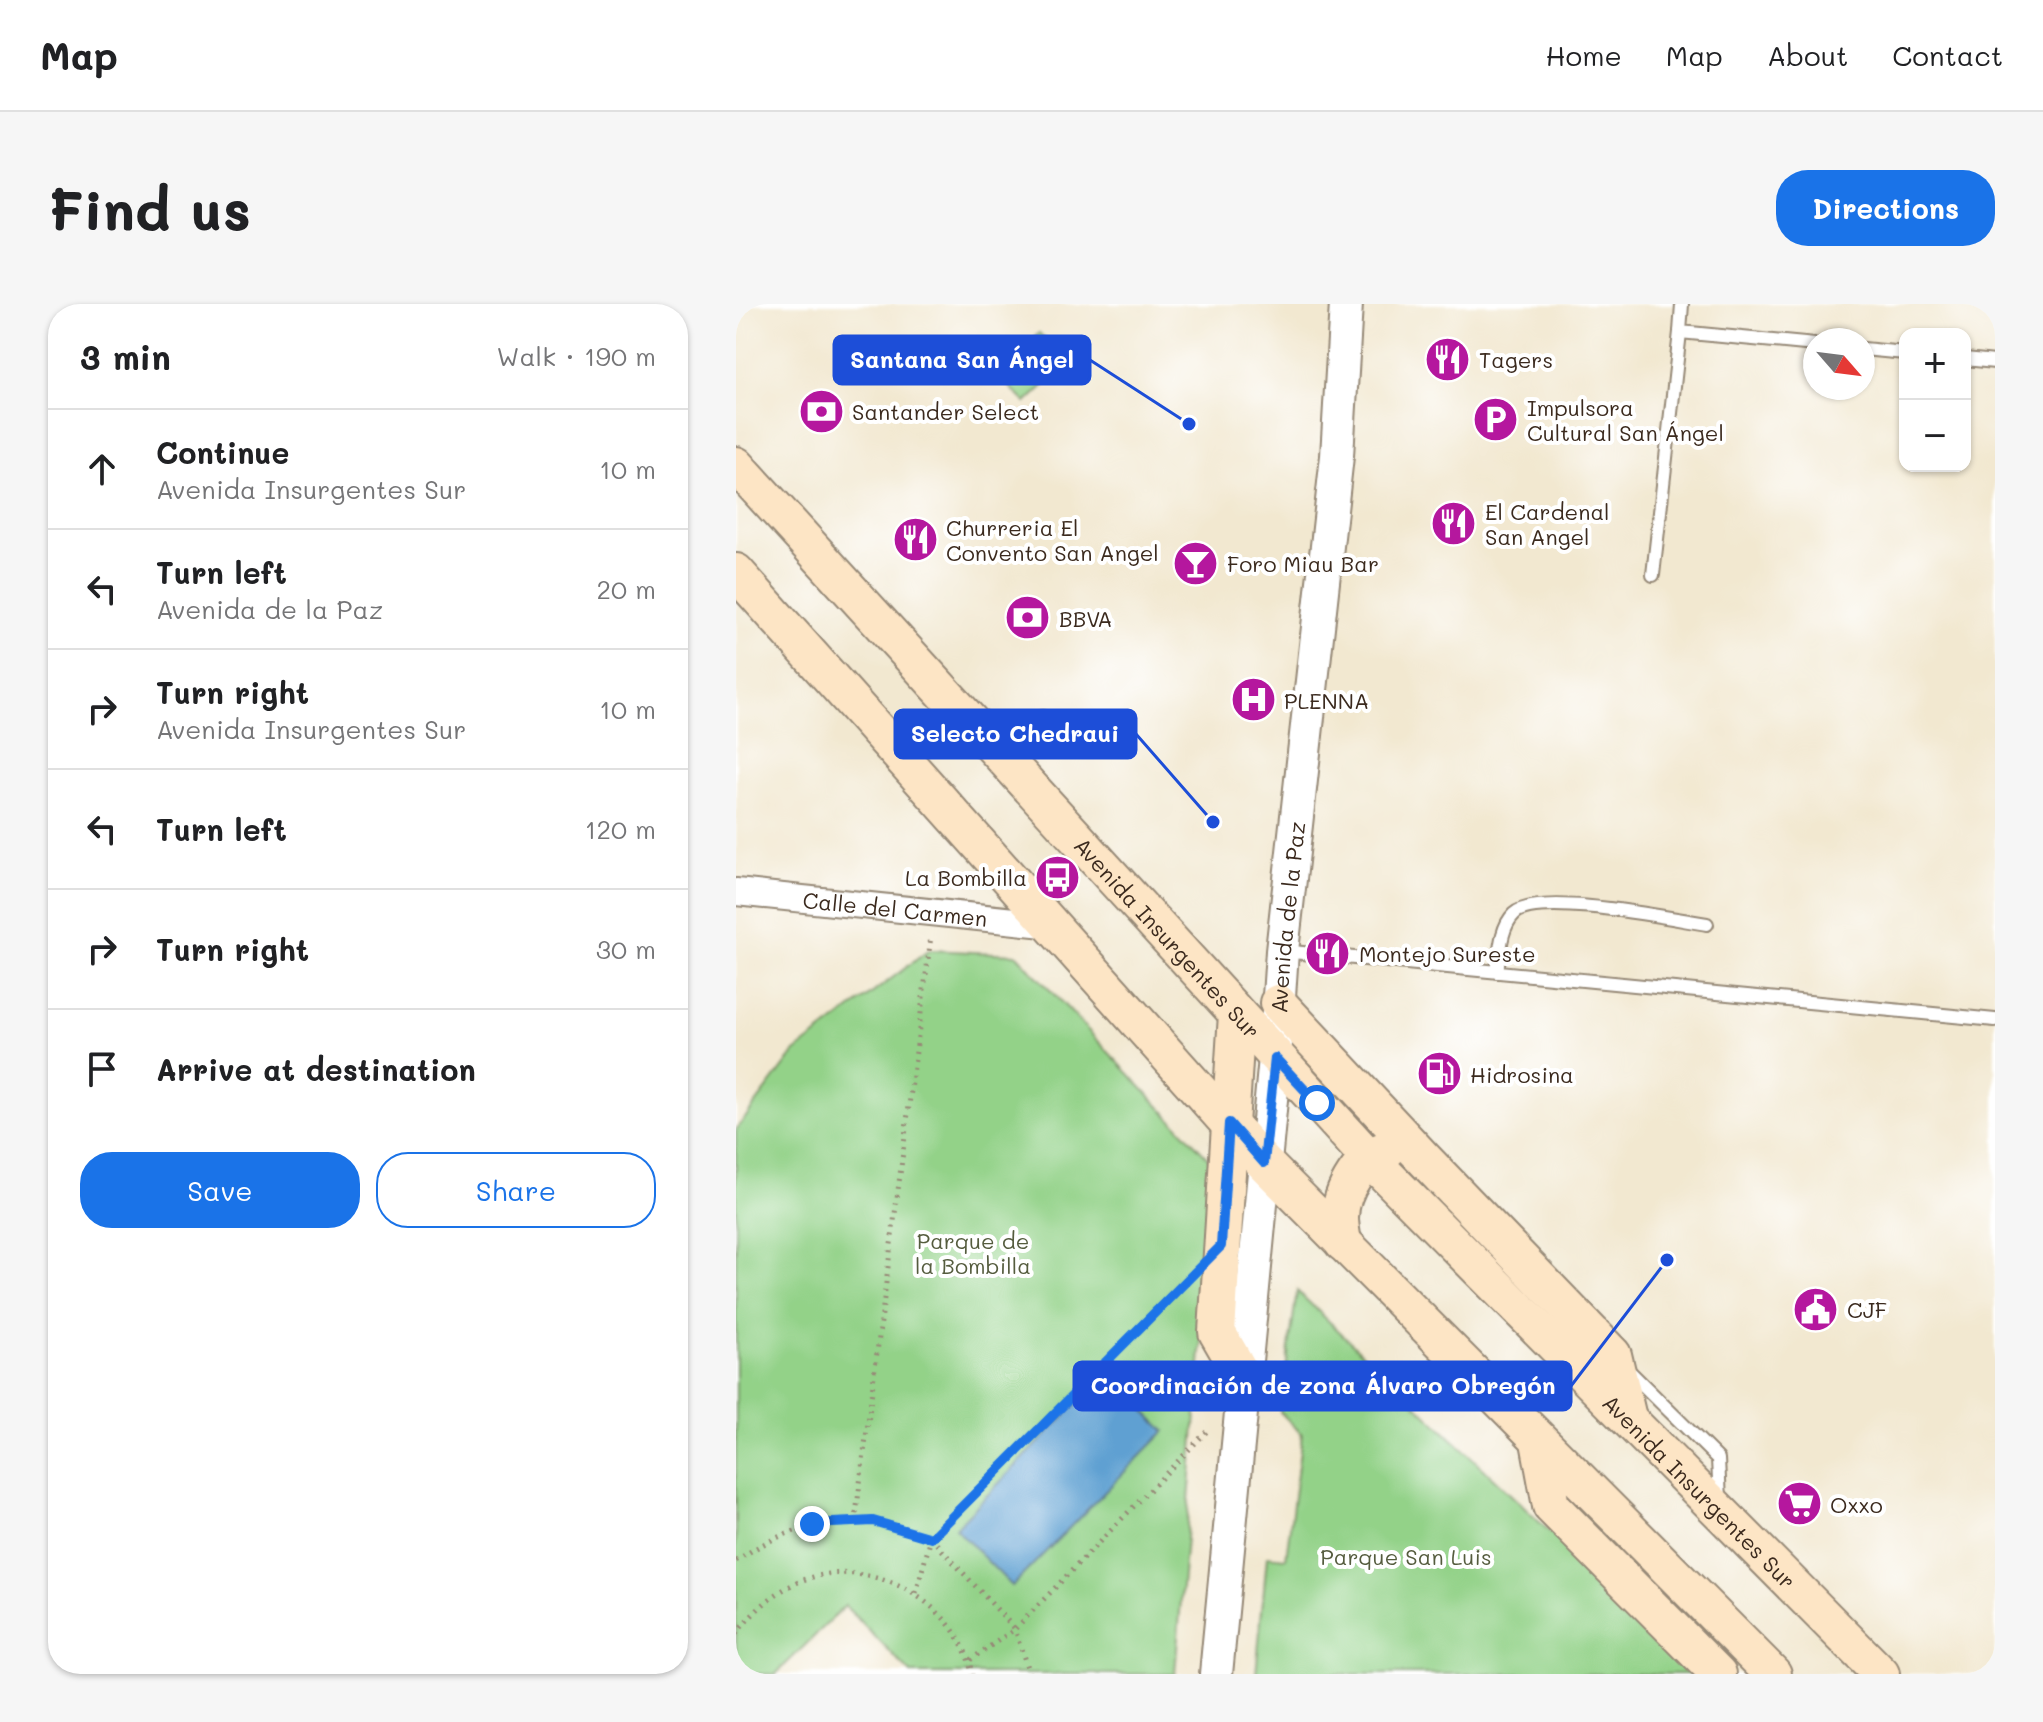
<!DOCTYPE html>
<meta charset="utf-8">
<style>
:root{--surface:#fff;--page:#f6f6f6;--text:#202124;--muted:#757577;--line:#e0e0e0;--accent:#1a73e8}
body{margin:0;font-family:Mali,sans-serif;background:var(--page);color:var(--text)}
.controls{position:absolute;right:24px;top:24px;display:grid;overflow:hidden;border-radius:16px;box-shadow:0 2px 6px #0004}
.controls button{width:72px;height:72px;display:grid;place-items:center;padding:0;border:0;border-bottom:2px solid var(--line);background:var(--surface);color:var(--text);font:40px sans-serif}
.compass{position:absolute;left:1067px;top:24px;width:72px;height:72px;border-radius:50%;background:var(--surface);box-shadow:0 2px 6px #0004;rotate:118deg}
.stop{position:absolute;width:24px;height:24px;margin:-18px;border:6px solid #1a73e8;border-radius:50%;background:#fff}
.stop.end{background:#1a73e8;border-color:#fff;box-shadow:0 2px 8px #0008}
.list{margin:0;padding:0;list-style:none}
h2{display:flex;justify-content:space-between;align-items:center;height:104px;margin:0;padding:0 32px;font-size:34px}
h2 small{font-size:26px;font-weight:400;color:var(--muted)}
.list li{display:grid;grid-template-columns:52px 1fr auto;gap:24px;align-items:center;box-sizing:border-box;height:120px;padding:0 32px;border-top:2px solid var(--line)}
.list b{display:block;font-size:30px;white-space:nowrap}
.list p{margin:0;font-size:26px;white-space:nowrap;color:var(--muted)}
.list em{font-size:26px;font-style:normal;color:var(--muted)}
.actions{display:flex;gap:16px;padding:24px 32px}
.actions a{flex:1;padding:18px 0;border:2px solid var(--accent);border-radius:32px;text-align:center;font-size:28px;color:var(--accent)}
.actions .main{background:var(--accent);color:#fff}
.icon{flex:none;width:44px;height:44px;fill:none;stroke:currentColor;stroke-width:2;stroke-linecap:round;stroke-linejoin:round}
.map{position:relative;flex:none;width:1259px;height:1370px;overflow:hidden;border-radius:32px}
header{display:flex;align-items:center;gap:48px;box-sizing:border-box;height:112px;padding:0 40px;background:var(--surface);border-bottom:2px solid var(--line)}
header strong{font-size:38px}
nav{display:flex;gap:44px;margin-inline-start:auto;font-size:28px}
.intro{display:flex;align-items:center;justify-content:space-between;box-sizing:border-box;height:192px;padding:0 48px}
h1{margin:0;font-size:56px}
.button{padding:20px 36px;border-radius:32px;background:var(--accent);color:#fff;font-size:28px;font-weight:700}
main{display:flex;gap:48px;padding:0 48px}
aside{flex:1;background:var(--surface);border-radius:32px;box-shadow:0 2px 6px #0004}
.map>svg:first-child{display:block}
.green{fill:#93d288;stroke:#677e53;stroke-width:2}
.water{fill:#5fa0d2;stroke:#4d6578;stroke-width:2}
.lines{fill:none;stroke-linecap:round;stroke-linejoin:round}
.service-casing{stroke:#968977;stroke-width:16}
.minor-casing{stroke:#968977;stroke-width:30}
.tertiary-casing{stroke:#968977;stroke-width:36}
.secondary-casing{stroke:#968977;stroke-width:40}
.path{stroke:#968977;stroke-width:5;stroke-dasharray:2 6;stroke-linecap:butt}
.service{stroke:#fff;stroke-width:12}
.minor{stroke:#fff;stroke-width:26}
.tertiary{stroke:#fff;stroke-width:32}
.secondary{stroke:#fde5c5;stroke-width:36}
.route{stroke:#1a73e8;stroke-width:10}
.labels{text-anchor:middle;dominant-baseline:central;stroke-width:8;stroke-linejoin:round;paint-order:stroke}
.poi-label{font-size:22px;fill:#3b2a1e;stroke:#fff;text-anchor:start}
.street-label{font-size:22px;fill:#3b2a1e;stroke:#fff}
.park-label{font-size:22px;fill:#555c3e;stroke:#fff}
.leader{fill:none;stroke:#1d4ed8;stroke-width:3}
.callout-dot{fill:#1d4ed8;stroke:#fff;stroke-width:3}
.callout{fill:#1d4ed8;stroke:#1d4ed8;stroke-width:3}
.callout-label{font-size:24px;text-anchor:middle;font-weight:bold;fill:#fff}
</style>
<header>
<strong>Map</strong>
<nav><a>Home</a><a>Map</a><a>About</a><a>Contact</a></nav>
</header>
<div class="intro"><h1>Find us</h1><a class="button">Directions</a></div>
<main>
<aside>
<h2>3 min<small>Walk · 190 m</small></h2>
<ul class="list">
<li><svg class="icon" aria-label="ahead" viewBox="0 0 24 24"><path d="M12 20V5M6 11l6-6 6 6"/></svg><div><b>Continue</b><p>Avenida Insurgentes Sur</p></div><em>10 m</em></li>
<li><svg class="icon" aria-label="left" viewBox="0 0 24 24"><path d="M17 20v-9H6M10 6l-5 5 5 5"/></svg><div><b>Turn left</b><p>Avenida de la Paz</p></div><em>20 m</em></li>
<li><svg class="icon" aria-label="right" viewBox="0 0 24 24"><path d="M7 20v-9h11M14 6l5 5-5 5"/></svg><div><b>Turn right</b><p>Avenida Insurgentes Sur</p></div><em>10 m</em></li>
<li><svg class="icon" aria-label="left" viewBox="0 0 24 24"><path d="M17 20v-9H6M10 6l-5 5 5 5"/></svg><div><b>Turn left</b></div><em>120 m</em></li>
<li><svg class="icon" aria-label="right" viewBox="0 0 24 24"><path d="M7 20v-9h11M14 6l5 5-5 5"/></svg><div><b>Turn right</b></div><em>30 m</em></li>
<li><svg class="icon" aria-label="arrive" viewBox="0 0 24 24"><path d="M6 21V4h12l-3 4 3 4H6"/></svg><div><b>Arrive at destination</b></div></li>
</ul>
<div class="actions"><a class="main">Save</a><a>Share</a></div>
</aside>
<div class="map">
<svg width="1259" height="1370" viewBox="0 0 1259 1370">
<rect width="100%" height="100%" fill="#fff"/>
<filter id="ink" filterUnits="userSpaceOnUse"><feTurbulence type="fractalNoise" baseFrequency=".0125" numOctaves="2"/><feDisplacementMap in="SourceGraphic" scale="16" xChannelSelector="R" yChannelSelector="G"/><feConvolveMatrix kernelMatrix="1 2 1 2 8 2 1 2 1" color-interpolation-filters="sRGB"/></filter>
<filter id="wash" filterUnits="userSpaceOnUse"><feTurbulence type="fractalNoise" baseFrequency=".006" numOctaves="4" result="noise"/><feDisplacementMap in="SourceGraphic" scale="32" xChannelSelector="R" yChannelSelector="G"/><feGaussianBlur stdDeviation="1.8" result="paint"/><feColorMatrix in="noise" values="0 0 0 0 0 0 0 0 0 0 0 0 0 0 0 0 0 1.4 0 .05"/><feComposite in="paint" operator="in"/></filter>
<g filter="url(#wash)">
<rect width="100%" height="100%" fill="#f2e8d0"/>
<!-- green -->
<g class="green">
<path d="M303 29 317 42 346 46 290 99 262 71Z"/>
<path d="M193 646 280 650 480 862 439 1370H175L109 1302 40 1370H0V826L59 748Z"/>
<path d="M561 987 963 1370H520L531 1252 550 1254 566 1130 544 1108Z"/>
</g>
<!-- water -->
<path class="water" d="M371 1069 429 1127 276 1282 219 1224Z"/>
</g>
<g filter="url(#ink)">
<g class="lines">
<defs>
<g id="service">
<path d="M946 0 944 28 1079 41"/>
<path d="M1127 45 1169 49"/>
<path d="M1229 55 1259 58"/>
<path d="M917 271 944 28"/>
<path d="M266 447 307 413"/>
<path d="M546 647 1259 716"/>
<path d="M761 668C764 649 764 624 778 610 801 587 937 615 971 620"/>
<path d="M891 1065 982 1155 984 1196"/>
</g>
<g id="minor">
<path id="s1" d="M0 588 318 621"/>
</g>
<g id="tertiary">
<path id="s2" d="M480 1370 539 754 546 647 601 152 610 0"/>
</g>
<g id="secondary">
<path id="s3" d="M0 161 633 854 1145 1370"/>
<path d="M0 268 528 859 1037 1370"/>
<path d="M542 699 688 855 877 1051 892 1114"/>
<path d="M501 710 481 1028 507 1073"/>
<path d="M607 939C606 931 604 922 604 914 604 887 626 851 652 845"/>
<path d="M803 1137 815 1202 982 1370"/>
</g>
</defs>
<!-- service casing -->
<use href="#service" class="service-casing"/>
<!-- minor casing -->
<use href="#minor" class="minor-casing"/>
<!-- tertiary casing -->
<use href="#tertiary" class="tertiary-casing"/>
<!-- secondary casing -->
<use href="#secondary" class="secondary-casing"/>
<!-- path -->
<g class="path">
<path d="M119 1218 195 632"/>
<path d="M195 1234 279 1325 234 1356"/>
<path d="M0 1257C40 1228 86 1215 135 1217 154 1218 177 1229 195 1234L451 975"/>
<path d="M180 1289 195 1234"/>
<path d="M0 1330C16 1310 32 1293 56 1281 125 1246 222 1294 236 1370"/>
<path d="M293 1370 279 1325 474 1124"/>
</g>
<!-- service -->
<use href="#service" class="service"/>
<!-- minor -->
<use href="#minor" class="minor"/>
<!-- tertiary -->
<use href="#tertiary" class="tertiary"/>
<!-- secondary -->
<use href="#secondary" class="secondary"/>
</g>
</g>
<g class="lines" filter="url(#ink)">
<!-- route -->
<path class="route" d="M76 1220 137 1217 195 1234 485 942 493 819 528 859 539 754 581 799"/>
</g>
<!-- icons -->
<defs>
<symbol id="restaurant-disc" viewBox="-11 -11 22 22"><circle r="9.5" fill="#b5179e" stroke="#fff"/><path d="M-5-6h1v4h1v-4h1v4h1v-4h1v5L-1.5 .5V6h-2V.5L-5-1ZM5-6V6H3V1.5H1.5Q1.5-4 5-6Z" fill="#fff"/></symbol>
<symbol id="bank-disc" viewBox="-11 -11 22 22"><circle r="9.5" fill="#b5179e" stroke="#fff"/><path d="M-6-4H6V4H-6ZM0-2.3a2.3 2.3 0 1 0 0 4.6a2.3 2.3 0 1 0 0-4.6Z" fill="#fff"/></symbol>
<symbol id="parking-disc" viewBox="-11 -11 22 22"><circle r="9.5" fill="#b5179e" stroke="#fff"/><path d="M-3.5-5.5H1a3.5 3.5 0 0 1 0 7H-1V5.5H-3.5ZM-1-3.4V-.6H.8a1.4 1.4 0 0 0 0-2.8Z" fill="#fff"/></symbol>
<symbol id="bar-disc" viewBox="-11 -11 22 22"><circle r="9.5" fill="#b5179e" stroke="#fff"/><path d="M-6-5H6L.8 .8V4.5H3.5V6h-7V4.5H-.8V.8Z" fill="#fff"/></symbol>
<symbol id="hospital-disc" viewBox="-11 -11 22 22"><circle r="9.5" fill="#b5179e" stroke="#fff"/><path d="M-5-5h3v3.5h4V-5h3V5h-3V1.5h-4V5h-3Z" fill="#fff"/></symbol>
<symbol id="bus-disc" viewBox="-11 -11 22 22"><circle r="9.5" fill="#b5179e" stroke="#fff"/><path d="M-5-6H5V4H4V6H2V4H-2V6H-4V4H-5ZM-3.5-4V0h7V-4ZM-3.5 1.2v1.5H-2V1.2ZM2 1.2v1.5H3.5V1.2Z" fill="#fff"/></symbol>
<symbol id="fuel-disc" viewBox="-11 -11 22 22"><circle r="9.5" fill="#b5179e" stroke="#fff"/><path d="M-5.5-6h7V0h2V4h1.3V-2.5L3-4.5l.8-.8L6-3V5H2.5V1h-1V6h-7ZM-4.2-4.7v3.2H.2V-4.7Z" fill="#fff"/></symbol>
<symbol id="civic-disc" viewBox="-11 -11 22 22"><circle r="9.5" fill="#b5179e" stroke="#fff"/><path d="M-.6-6.5H3V-4.5H.6V-3L4-1V1h2V6H-6V1h2V-1L-.6-3ZM-1.2 2.5V6h2.4V2.5Z" fill="#fff"/></symbol>
<symbol id="supermarket-disc" viewBox="-11 -11 22 22"><circle r="9.5" fill="#b5179e" stroke="#fff"/><path d="M-6-5.5h2.5l.6 2H6L4.5 2H-2.5L-4.4-4H-6ZM-1.5 3.2a1.3 1.3 0 1 0 .1 0ZM3 3.2a1.3 1.3 0 1 0 .1 0Z" fill="#fff"/></symbol>
</defs>
<g fill-rule="evenodd">
<use href="#restaurant-disc" x="686" y="30" width="51" height="51"/>
<use href="#bank-disc" x="60" y="82" width="51" height="51"/>
<use href="#parking-disc" x="734" y="90" width="51" height="51"/>
<use href="#restaurant-disc" x="692" y="194" width="51" height="51"/>
<use href="#restaurant-disc" x="154" y="210" width="51" height="51"/>
<use href="#bar-disc" x="434" y="234" width="51" height="51"/>
<use href="#bank-disc" x="266" y="288" width="51" height="51"/>
<use href="#hospital-disc" x="492" y="370" width="51" height="51"/>
<use href="#bus-disc" x="296" y="548" width="51" height="51"/>
<use href="#restaurant-disc" x="566" y="624" width="51" height="51"/>
<use href="#fuel-disc" x="678" y="744" width="51" height="51"/>
<use href="#civic-disc" x="1054" y="980" width="51" height="51"/>
<use href="#supermarket-disc" x="1038" y="1174" width="51" height="51"/>
</g>
<g class="labels">
<!-- poi labels -->
<g class="poi-label">
<text x="743" y="55">Tagers</text>
<text x="791" y="103">Impulsora<tspan x="791" dy="25">Cultural San Ángel</tspan></text>
<text x="116" y="107">Santander Select</text>
<text x="749" y="207">El Cardenal<tspan x="749" dy="25">San Angel</tspan></text>
<text x="210" y="223">Churreria El<tspan x="210" dy="25">Convento San Angel</tspan></text>
<text x="491" y="259">Foro Miau Bar</text>
<text x="323" y="314">BBVA</text>
<text x="548" y="396">PLENNA</text>
<text x="291" y="573" text-anchor="end">La Bombilla</text>
<text x="623" y="649">Montejo Sureste</text>
<text x="734" y="770">Hidrosina</text>
<text x="1111" y="1005">CJF</text>
<text x="1094" y="1200">Oxxo</text>
</g>
<!-- street labels -->
<g class="street-label">
<text stroke="none"><textPath href="#s1" startOffset="160">Calle del Carmen</textPath></text>
<text stroke="none"><textPath href="#s2" startOffset="760">Avenida de la Paz</textPath></text>
<text stroke="none"><textPath href="#s3" startOffset="640">Avenida Insurgentes Sur</textPath></text>
<text stroke="none"><textPath href="#s3" startOffset="1408">Avenida Insurgentes Sur</textPath></text>
</g>
<!-- park labels -->
<g class="park-label">
<text x="237" y="936">Parque de<tspan x="237" dy="25">la Bombilla</tspan></text>
<text x="670" y="1252">Parque San Luis</text>
</g>
</g>
<!-- callouts -->
<path class="leader" d="M453 120L354 56M477 518L400 430M931 956L835 1082"/>
<g class="callout-dot">
<circle cx="453" cy="120" r="8"/>
<circle cx="477" cy="518" r="8"/>
<circle cx="931" cy="956" r="8"/>
</g>
<g class="callout">
<rect x="98" y="32" width="256" height="48" rx="8"/>
<rect x="159" y="406" width="241" height="48" rx="8"/>
<rect x="338" y="1058" width="497" height="48" rx="8"/>
</g>
<g class="callout-label">
<text x="226" y="64">Santana San Ángel</text>
<text x="279" y="438">Selecto Chedraui</text>
<text x="587" y="1090">Coordinación de zona Álvaro Obregón</text>
</g>
</svg>
<div class="controls">
<button>+</button>
<button>−</button>
</div>
<svg class="compass" viewBox="-18 -18 36 36"><path d="M0-13l5 13h-10z" fill="#e53935"/><path d="M0 13l5-13h-10z" fill="#757577"/></svg>
<div class="stop" style="left:581px;top:799px"></div>
<div class="stop end" style="left:76px;top:1220px"></div>
</div>
</main>
